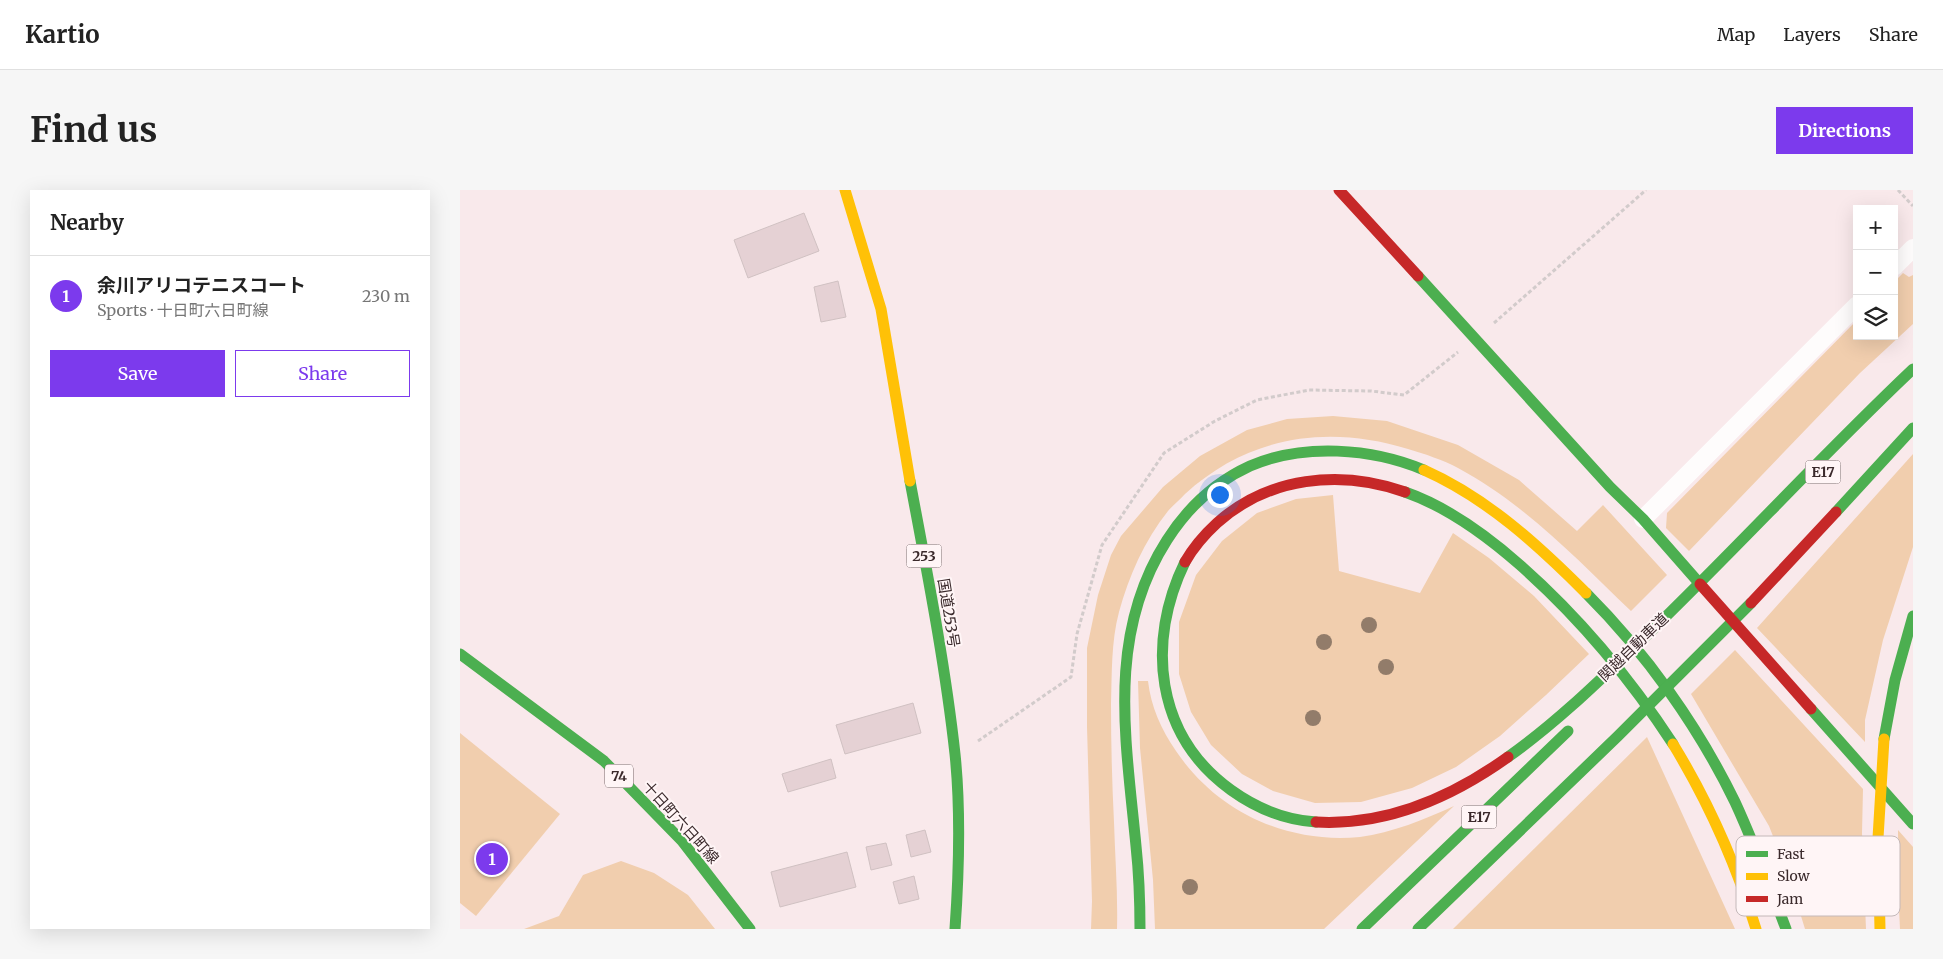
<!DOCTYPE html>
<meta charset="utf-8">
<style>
:root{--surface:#fff;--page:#f6f6f6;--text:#222;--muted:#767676;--line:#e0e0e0;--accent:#7c3aed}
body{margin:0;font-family:Merriweather,"Noto Sans JP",serif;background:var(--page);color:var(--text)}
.controls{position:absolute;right:15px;top:15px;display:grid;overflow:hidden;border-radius:0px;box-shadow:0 5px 20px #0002}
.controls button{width:45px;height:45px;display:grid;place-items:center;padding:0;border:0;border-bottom:1px solid var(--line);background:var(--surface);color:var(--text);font:25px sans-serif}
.you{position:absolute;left:759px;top:304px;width:18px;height:18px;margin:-12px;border:4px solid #fff;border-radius:50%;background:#1a73e8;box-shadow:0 0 0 8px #1a73e833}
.badge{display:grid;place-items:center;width:32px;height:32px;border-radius:50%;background:var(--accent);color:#fff;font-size:16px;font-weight:700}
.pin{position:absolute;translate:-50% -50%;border:2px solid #fff;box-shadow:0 1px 5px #0006}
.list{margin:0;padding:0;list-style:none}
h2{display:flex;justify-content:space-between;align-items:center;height:65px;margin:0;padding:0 20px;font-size:21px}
h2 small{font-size:16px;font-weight:400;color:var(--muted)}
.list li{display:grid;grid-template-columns:32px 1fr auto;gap:15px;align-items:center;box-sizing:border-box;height:80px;padding:0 20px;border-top:1px solid var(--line)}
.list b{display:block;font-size:19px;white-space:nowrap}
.list p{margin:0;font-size:16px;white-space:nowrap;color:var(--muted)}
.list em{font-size:16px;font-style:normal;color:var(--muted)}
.actions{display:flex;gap:10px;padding:15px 20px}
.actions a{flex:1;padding:11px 0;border:1px solid var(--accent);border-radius:0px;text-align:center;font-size:18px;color:var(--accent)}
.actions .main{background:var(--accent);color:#fff}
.icon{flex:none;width:28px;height:28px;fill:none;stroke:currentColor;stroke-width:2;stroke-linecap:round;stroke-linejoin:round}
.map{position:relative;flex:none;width:1453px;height:739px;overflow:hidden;border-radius:0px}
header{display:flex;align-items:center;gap:30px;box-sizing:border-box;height:70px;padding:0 25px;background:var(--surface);border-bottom:1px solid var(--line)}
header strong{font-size:24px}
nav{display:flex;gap:28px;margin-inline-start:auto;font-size:18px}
.intro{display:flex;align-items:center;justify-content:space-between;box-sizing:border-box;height:120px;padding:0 30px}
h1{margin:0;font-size:35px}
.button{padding:12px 22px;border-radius:0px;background:var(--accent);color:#fff;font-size:18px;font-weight:700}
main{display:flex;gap:30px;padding:0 30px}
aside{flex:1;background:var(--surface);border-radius:0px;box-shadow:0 5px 20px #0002}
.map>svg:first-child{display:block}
.green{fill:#f1ceae}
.building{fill:#e5d1d4;stroke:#d0c1c2}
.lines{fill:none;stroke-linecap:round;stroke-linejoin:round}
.path{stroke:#d2cbcb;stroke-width:3;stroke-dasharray:4 2.5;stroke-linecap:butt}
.street{stroke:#fefcfc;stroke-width:18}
.fast{stroke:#4caf50;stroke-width:11}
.slow{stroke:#ffc107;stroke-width:11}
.jam{stroke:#c62828;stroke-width:11}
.tree{fill:#927c6a}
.labels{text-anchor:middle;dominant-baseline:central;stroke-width:4;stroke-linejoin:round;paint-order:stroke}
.shield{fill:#fff5f6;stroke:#766769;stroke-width:1}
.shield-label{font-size:14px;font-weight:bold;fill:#3b2a2c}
.street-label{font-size:15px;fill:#3b2a2c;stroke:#fff5f6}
.key{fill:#fff5f6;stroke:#c4b8b9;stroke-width:1}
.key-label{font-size:14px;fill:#3b2a2c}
</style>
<header>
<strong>Kartio</strong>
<nav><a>Map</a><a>Layers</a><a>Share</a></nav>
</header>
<div class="intro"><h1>Find us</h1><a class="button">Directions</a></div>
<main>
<aside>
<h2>Nearby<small></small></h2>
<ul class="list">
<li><span class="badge">1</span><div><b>余川アリコテニスコート</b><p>Sports · 十日町六日町線</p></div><em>230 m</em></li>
</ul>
<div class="actions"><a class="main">Save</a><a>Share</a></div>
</aside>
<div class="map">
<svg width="1453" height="739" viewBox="0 0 1453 739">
<rect width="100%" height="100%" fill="#f9e9eb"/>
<!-- green -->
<g class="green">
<path d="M1443 83 1449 87 1453 85V134L1400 183 1229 361 1206 338 1207 323 1397 130V146H1434V92Z"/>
<path d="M873 226 927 231 998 255 1059 290 1117 341 1143 315 1207 385 1171 421C1117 369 1065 314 998 278 983 270 965 264 948 259 868 234 788 246 725 304 720 310 713 315 708 321 684 351 669 386 659 422 651 452 652 484 651 514 651 553 652 593 654 632 655 667 658 703 657 739H631L632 711 627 537V458L638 405 651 365 661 346 703 297 740 266 787 240 827 229Z"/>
<path d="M1453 264V357L1423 450 1405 530V552L1297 438Z"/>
<path d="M873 305 879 381 960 403 993 343 1029 368 1074 406 1129 464 1086 505 1040 546 996 577 952 598 901 612 855 613 813 601 782 584 751 555 731 522 719 484V432L736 385 762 351 797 323 836 309Z"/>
<path d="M1275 460 1403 599 1402 643 1406 739H1345L1329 687 1309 636 1231 504Z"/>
<path d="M678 491H688C691 517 701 539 716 561 757 622 827 654 900 647 932 643 965 629 994 616L864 739H695L693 690 680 558Z"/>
<path d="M0 543 100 624 16 726 0 713Z"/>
<path d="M1187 547 1275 739H993Z"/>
<path d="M1438 640 1453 657V739H1440L1438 698Z"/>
<path d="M161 671 194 683 228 705 255 739H64L99 726 123 685Z"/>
</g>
<!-- building -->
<g class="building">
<path d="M344 23 359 61 288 88 274 50Z"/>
<path d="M378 91 386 127 361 132 354 97Z"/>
<path d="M453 513 461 543 385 564 376 535Z"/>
<path d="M371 569 376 588 328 602 322 584Z"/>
<path d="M465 640 471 662 451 667 446 645Z"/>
<path d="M426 653 432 675 411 680 406 657Z"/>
<path d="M387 662 396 697 320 717 311 682Z"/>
<path d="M454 686 459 709 439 714 433 692Z"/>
</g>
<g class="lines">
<!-- path -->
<g class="path">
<path d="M1438 0 1453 16"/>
<path d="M1034 133 1186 0"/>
<path d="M518 551 611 487 617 444 642 355 704 263 755 231 797 210 849 200 911 201 944 205 998 162"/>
</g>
<!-- street -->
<g class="street">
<path d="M1434 77 1453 58"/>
<path d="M1183 329 1397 115"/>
</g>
<!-- fast -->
<g class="fast">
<path d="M958 86 1150 297 1183 329 1240 394"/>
<path d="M450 291C467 382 485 473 495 564 501 622 499 682 495 739"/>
<path d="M945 302C988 317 1026 345 1060 375 1120 428 1170 488 1213 554"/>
<path d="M1376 322 1453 238"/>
<path d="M725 372C686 452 695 545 771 600 796 618 825 630 856 632"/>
<path d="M1126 403C1186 463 1238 536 1275 612 1294 653 1310 696 1326 739"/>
<path d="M0 464 144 571 222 651 290 739"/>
<path d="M1351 519 1453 634"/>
<path d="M1424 549 1435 490 1453 426"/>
<path d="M1048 567C1099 531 1143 487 1188 444 1278 357 1362 265 1453 179"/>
<path d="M680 739C680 711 679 684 676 656 666 550 646 445 707 350 728 317 755 292 790 276 843 253 912 258 964 280"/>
<path d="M902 739 1108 541"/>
<path d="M958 739 1158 546 1291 413"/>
</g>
<!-- slow -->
<g class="slow">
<path d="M385 0 421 119 450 291"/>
<path d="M964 280C1027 308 1078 355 1126 403"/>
<path d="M1213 554C1249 613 1276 674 1296 739"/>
<path d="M1420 739 1418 648 1424 549"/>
</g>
<!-- jam -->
<g class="jam">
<path d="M879 0 958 86"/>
<path d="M725 372C733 358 745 344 757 333 808 287 880 279 945 302"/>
<path d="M1240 394 1351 519"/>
<path d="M1291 413 1376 322"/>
<path d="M856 632C926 636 992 607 1048 567"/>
</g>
</g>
<!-- trees -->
<g class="tree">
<circle cx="909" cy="435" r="8"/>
<circle cx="864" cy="452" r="8"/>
<circle cx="926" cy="477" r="8"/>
<circle cx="853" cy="528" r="8"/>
<circle cx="730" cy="697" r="8"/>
</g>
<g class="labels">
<!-- shield labels -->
<g class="shield">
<rect x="1345.5" y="270.5" width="35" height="23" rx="4"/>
<rect x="446.5" y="354.5" width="35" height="23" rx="4"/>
<rect x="145" y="574.5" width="28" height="23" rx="4"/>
<rect x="1001.5" y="615.5" width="35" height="23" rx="4"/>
</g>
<g class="shield-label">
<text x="1363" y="282">E17</text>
<text x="464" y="366">253</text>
<text x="159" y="586">74</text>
<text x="1019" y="627">E17</text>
</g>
<!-- street labels -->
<g class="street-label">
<text transform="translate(489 423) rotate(81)">国道253号</text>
<text transform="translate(1173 457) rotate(-44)">関越自動車道</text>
<text transform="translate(221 632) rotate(48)">十日町六日町線</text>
</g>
</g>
<!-- legend -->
<rect x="1276" y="646" width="164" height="80" rx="8" class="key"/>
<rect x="1286" y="661" width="22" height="6" fill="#4caf50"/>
<rect x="1286" y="683" width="22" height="7" fill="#ffc107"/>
<rect x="1286" y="706" width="22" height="6" fill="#c62828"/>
<g class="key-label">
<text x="1317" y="669">Fast</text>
<text x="1317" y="691">Slow</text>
<text x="1317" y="714">Jam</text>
</g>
</svg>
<div class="controls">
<button>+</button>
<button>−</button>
<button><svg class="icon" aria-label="layers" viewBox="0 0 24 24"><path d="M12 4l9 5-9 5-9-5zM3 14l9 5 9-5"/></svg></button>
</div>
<div class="you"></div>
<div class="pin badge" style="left:32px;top:669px">1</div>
</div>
</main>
